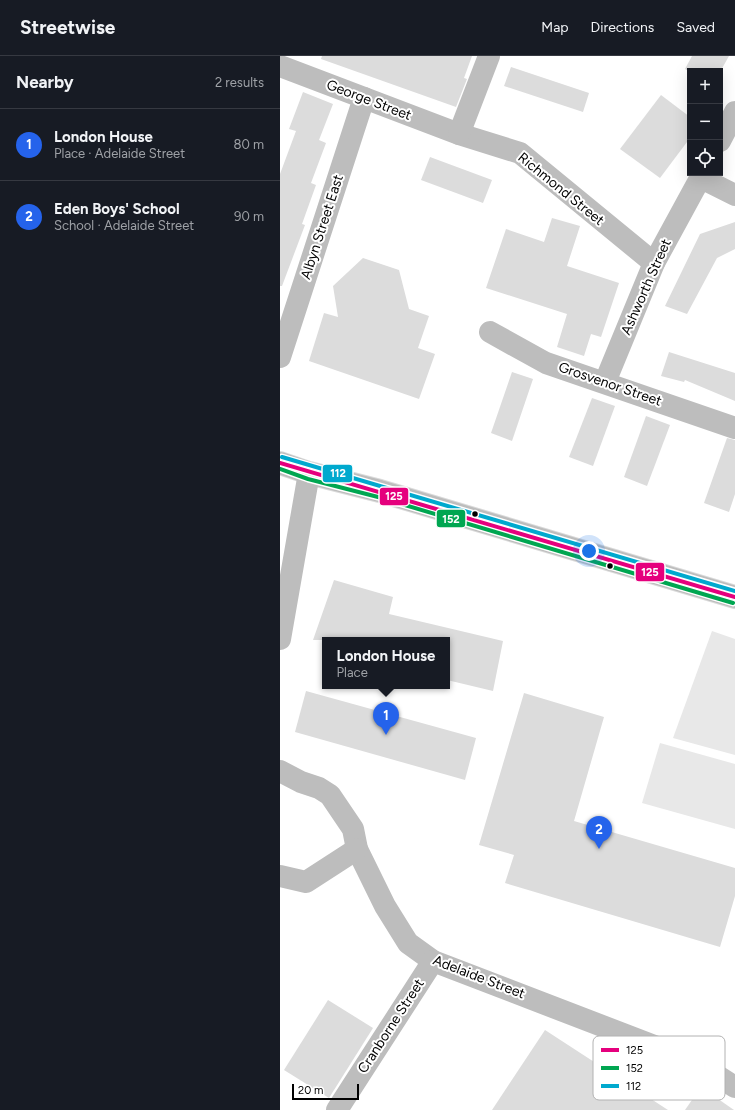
<!DOCTYPE html>
<meta charset="utf-8">
<style>
:root{--surface:#171b24;--page:#242831;--text:#f1f3f6;--muted:#9ea1a6;--line:#363941;--accent:#2563eb}
body{margin:0;font-family:Figtree,sans-serif;background:var(--page);color:var(--text)}
.controls{position:absolute;right:12px;top:12px;display:grid;overflow:hidden;border-radius:0px;box-shadow:0 4px 16px #0002}
.controls button{width:36px;height:36px;display:grid;place-items:center;padding:0;border:0;border-bottom:1px solid var(--line);background:var(--surface);color:var(--text);font:20px sans-serif}
.scale{position:absolute;left:12px;bottom:10px;width:67px;box-sizing:border-box;padding-left:4px;border:2px solid #000;border-top:0;font-size:11px;line-height:14px;white-space:nowrap;color:#000;-webkit-text-stroke:3px #fff;paint-order:stroke}
.you{position:absolute;left:309px;top:495px;width:14px;height:14px;margin:-10px;border:3px solid #fff;border-radius:50%;background:#1a73e8;box-shadow:0 0 0 6px #1a73e833}
.badge{display:grid;place-items:center;width:26px;height:26px;border-radius:50%;background:var(--accent);color:#fff;font-size:13px;font-weight:700}
.pin{position:absolute;translate:-50% -33px;filter:drop-shadow(0 1px 2px #0008)}
.pin::after{content:'';position:absolute;top:21px;width:14px;height:12px;background:inherit;clip-path:polygon(0 0,100% 0,50% 100%)}
.popup{position:absolute;left:42px;top:581px;width:128px;height:52px;box-sizing:border-box;display:grid;place-content:center;border-radius:0px;background:var(--surface);filter:drop-shadow(0 1px 3px #0005);font-size:13px;white-space:nowrap;color:var(--muted)}
.popup b{font-size:15px;color:var(--text)}
.popup::after{content:'';position:absolute;left:50%;top:100%;margin-left:-8px;border:8px solid transparent;border-top-color:var(--surface)}
.list{margin:0;padding:0;list-style:none}
h2{display:flex;justify-content:space-between;align-items:center;height:52px;margin:0;padding:0 16px;font-size:17px}
h2 small{font-size:13px;font-weight:400;color:var(--muted)}
.list li{display:grid;grid-template-columns:26px 1fr auto;gap:12px;align-items:center;box-sizing:border-box;height:72px;padding:0 16px;border-top:1px solid var(--line)}
.list b{display:block;font-size:15px;white-space:nowrap}
.list p{margin:0;font-size:13px;white-space:nowrap;color:var(--muted)}
.list em{font-size:13px;font-style:normal;color:var(--muted)}
.icon{flex:none;width:22px;height:22px;fill:none;stroke:currentColor;stroke-width:2;stroke-linecap:round;stroke-linejoin:round}
.map{position:relative;flex:none;width:455px;height:1054px;overflow:hidden}
header{display:flex;align-items:center;gap:24px;box-sizing:border-box;height:56px;padding:0 20px;background:var(--surface);border-bottom:1px solid var(--line)}
header strong{font-size:19px}
nav{display:flex;gap:22px;margin-inline-start:auto;font-size:14px}
main{display:flex}
aside{flex:1;background:var(--surface)}
.map>svg:first-child{display:block}
.green{fill:#e8e8e8}
.building{fill:#dcdcdc}
.lines{fill:none;stroke-linecap:round;stroke-linejoin:round}
.highway-casing{stroke:#dbdbdb;stroke-width:24}
.minor{stroke:#bdbdbd;stroke-width:22}
.highway{stroke:#bdbdbd;stroke-width:22}
.bus-1-casing{stroke:#fff;stroke-width:7}
.bus-2-casing{stroke:#fff;stroke-width:7}
.bus-3-casing{stroke:#fff;stroke-width:7}
.bus-1{stroke:#e5007d;stroke-width:4}
.bus-2{stroke:#00a651;stroke-width:4}
.bus-3{stroke:#00a9ce;stroke-width:4}
.bus-dot{fill:#000;stroke:#fff;stroke-width:1.5}
.labels{text-anchor:middle;dominant-baseline:central;stroke-width:4;stroke-linejoin:round;paint-order:stroke}
.street-label{font-size:14px;fill:#000;stroke:#fff}
.key{fill:#fff;stroke:#b2b2b2;stroke-width:1}
.key-label{font-size:11px;fill:#000}
.line-badge{stroke:#fff;stroke-width:1.5}
.badge-label{font-size:11px;text-anchor:middle;font-weight:bold;fill:#fff}
</style>
<header>
<strong>Streetwise</strong>
<nav><a>Map</a><a>Directions</a><a>Saved</a></nav>
</header>
<main>
<aside>
<h2>Nearby<small>2 results</small></h2>
<ul class="list">
<li><span class="badge">1</span><div><b>London House</b><p>Place · Adelaide Street</p></div><em>80 m</em></li>
<li><span class="badge">2</span><div><b>Eden Boys' School</b><p>School · Adelaide Street</p></div><em>90 m</em></li>
</ul>
</aside>
<div class="map">
<svg width="455" height="1054" viewBox="0 0 455 1054">
<rect width="100%" height="100%" fill="#fff"/>
<!-- green -->
<g class="green">
<path d="M432 575 455 583V699L393 682Z"/>
<path d="M380 687 455 708V773L362 747Z"/>
</g>
<!-- building -->
<g class="building">
<path d="M42 0H192L184 22 187 23 176 51 41 3Z"/>
<path d="M412 0H449L440 16H410L405 13Z"/>
<path d="M231 11 309 37 303 56 224 30Z"/>
<path d="M23 36 53 48 39 84 46 87 31 127 36 129 22 168 25 169 2 230H0V118L16 75 9 73Z"/>
<path d="M381 39 410 61V82L380 122 340 93Z"/>
<path d="M150 101 212 124 203 147 141 124Z"/>
<path d="M272 162 300 170 287 210 339 227 321 281 311 278 304 300 277 291 287 258 206 232 226 173 264 186Z"/>
<path d="M455 166V193L437 202 407 258 385 250 420 178Z"/>
<path d="M83 202 119 214 129 253 149 260 138 292 155 298 139 343 29 305 44 257 58 261 53 230Z"/>
<path d="M389 296 455 317V345L405 324 404 326 381 320Z"/>
<path d="M232 316 253 323 232 385 211 377Z"/>
<path d="M312 342 335 350 313 410 289 401Z"/>
<path d="M366 360 390 369 367 430 344 421Z"/>
<path d="M447 382 455 384V438L449 456 424 447Z"/>
<path d="M54 524 113 541 109 558 223 585 213 635 167 624V584H33Z"/>
<path d="M26 635 196 682 185 724 15 676Z"/>
<path d="M244 637 324 661 294 765 455 812V840L440 891 225 827 234 799 199 789Z"/>
<path d="M48 944 93 972 49 1042 4 1014Z"/>
<path d="M265 974 388 1054H212Z"/>
<path d="M421 1031 454 1054H405Z"/>
</g>
<g class="lines">
<defs>
<path id="highway" d="M0 407 29 417 100 435 455 541"/>
</defs>
<!-- highway casing -->
<use href="#highway" class="highway-casing"/>
<!-- minor -->
<g class="minor">
<path d="M0 10 179 78 240 97 374 207"/>
<path d="M179 78 209 0"/>
<path d="M440 85 455 56"/>
<path d="M421 122 455 139"/>
<path d="M210 276 266 307 455 372"/>
<path d="M0 301 84 42"/>
<path d="M325 326 374 207 423 117"/>
<path d="M0 583 29 417"/>
<path d="M0 715 21 726 39 732 50 739 73 773 77 793 105 850 128 887 153 905 416 1006 455 1031"/>
<path d="M0 820 26 826 77 793"/>
<path d="M57 1054 153 905"/>
</g>
<!-- highway -->
<use href="#highway" class="highway"/>
<defs>
<path id="bus-1" d="M0 407 455 541"/>
<path id="bus-2" d="M0 413 28 423 98 441 453 547"/>
<path id="bus-3" d="M2 401 455 535"/>
</defs>
<!-- bus-1 casing -->
<use href="#bus-1" class="bus-1-casing"/>
<!-- bus-2 casing -->
<use href="#bus-2" class="bus-2-casing"/>
<!-- bus-3 casing -->
<use href="#bus-3" class="bus-3-casing"/>
<!-- bus-1 -->
<use href="#bus-1" class="bus-1"/>
<!-- bus-2 -->
<use href="#bus-2" class="bus-2"/>
<!-- bus-3 -->
<use href="#bus-3" class="bus-3"/>
</g>
<!-- markers -->
<g class="bus-dot">
<circle cx="195" cy="458" r="3.5"/>
<circle cx="330" cy="510" r="3.5"/>
</g>
<g class="labels">
<!-- street labels -->
<g class="street-label">
<text transform="translate(89 44) rotate(21)">George Street</text>
<text transform="translate(281 133) rotate(39)">Richmond Street</text>
<text transform="translate(42 171) rotate(-72)">Albyn Street East</text>
<text transform="translate(366 231) rotate(-66)">Ashworth Street</text>
<text transform="translate(330 328) rotate(19)">Grosvenor Street</text>
<text transform="translate(199 921) rotate(21)">Adelaide Street</text>
<text transform="translate(111 970) rotate(-57)">Cranborne Street</text>
</g>
</g>
<!-- legend -->
<rect x="313" y="980" width="132" height="64" rx="6" class="key"/>
<rect x="321" y="992" width="18" height="4" fill="#e5007d"/>
<rect x="321" y="1010" width="18" height="4" fill="#00a651"/>
<rect x="321" y="1028" width="18" height="4" fill="#00a9ce"/>
<g class="key-label">
<text x="346" y="998">125</text>
<text x="346" y="1016">152</text>
<text x="346" y="1034">112</text>
</g>
<g class="line-badge">
<rect x="42" y="408" width="31" height="19" rx="4" fill="#00a9ce"/>
<rect x="99" y="431" width="30" height="19" rx="4" fill="#e5007d"/>
<rect x="156" y="453" width="30" height="19" rx="4" fill="#00a651"/>
<rect x="355" y="506" width="30" height="20" rx="4" fill="#e5007d"/>
</g>
<g class="badge-label">
<text x="58" y="421">112</text>
<text x="114" y="444">125</text>
<text x="171" y="467">152</text>
<text x="370" y="520">125</text>
</g>
</svg>
<div class="controls">
<button>+</button>
<button>−</button>
<button><svg class="icon" aria-label="locate" viewBox="0 0 24 24"><circle cx="12" cy="12" r="6"/><path d="M12 2v4M12 18v4M2 12h4M18 12h4"/></svg></button>
</div>
<div class="scale">20 m</div>
<div class="you"></div>
<div class="pin badge" style="left:106px;top:679px">1</div>
<div class="popup"><b>London House</b>Place</div>
<div class="pin badge" style="left:319px;top:793px">2</div>
</div>
</main>
